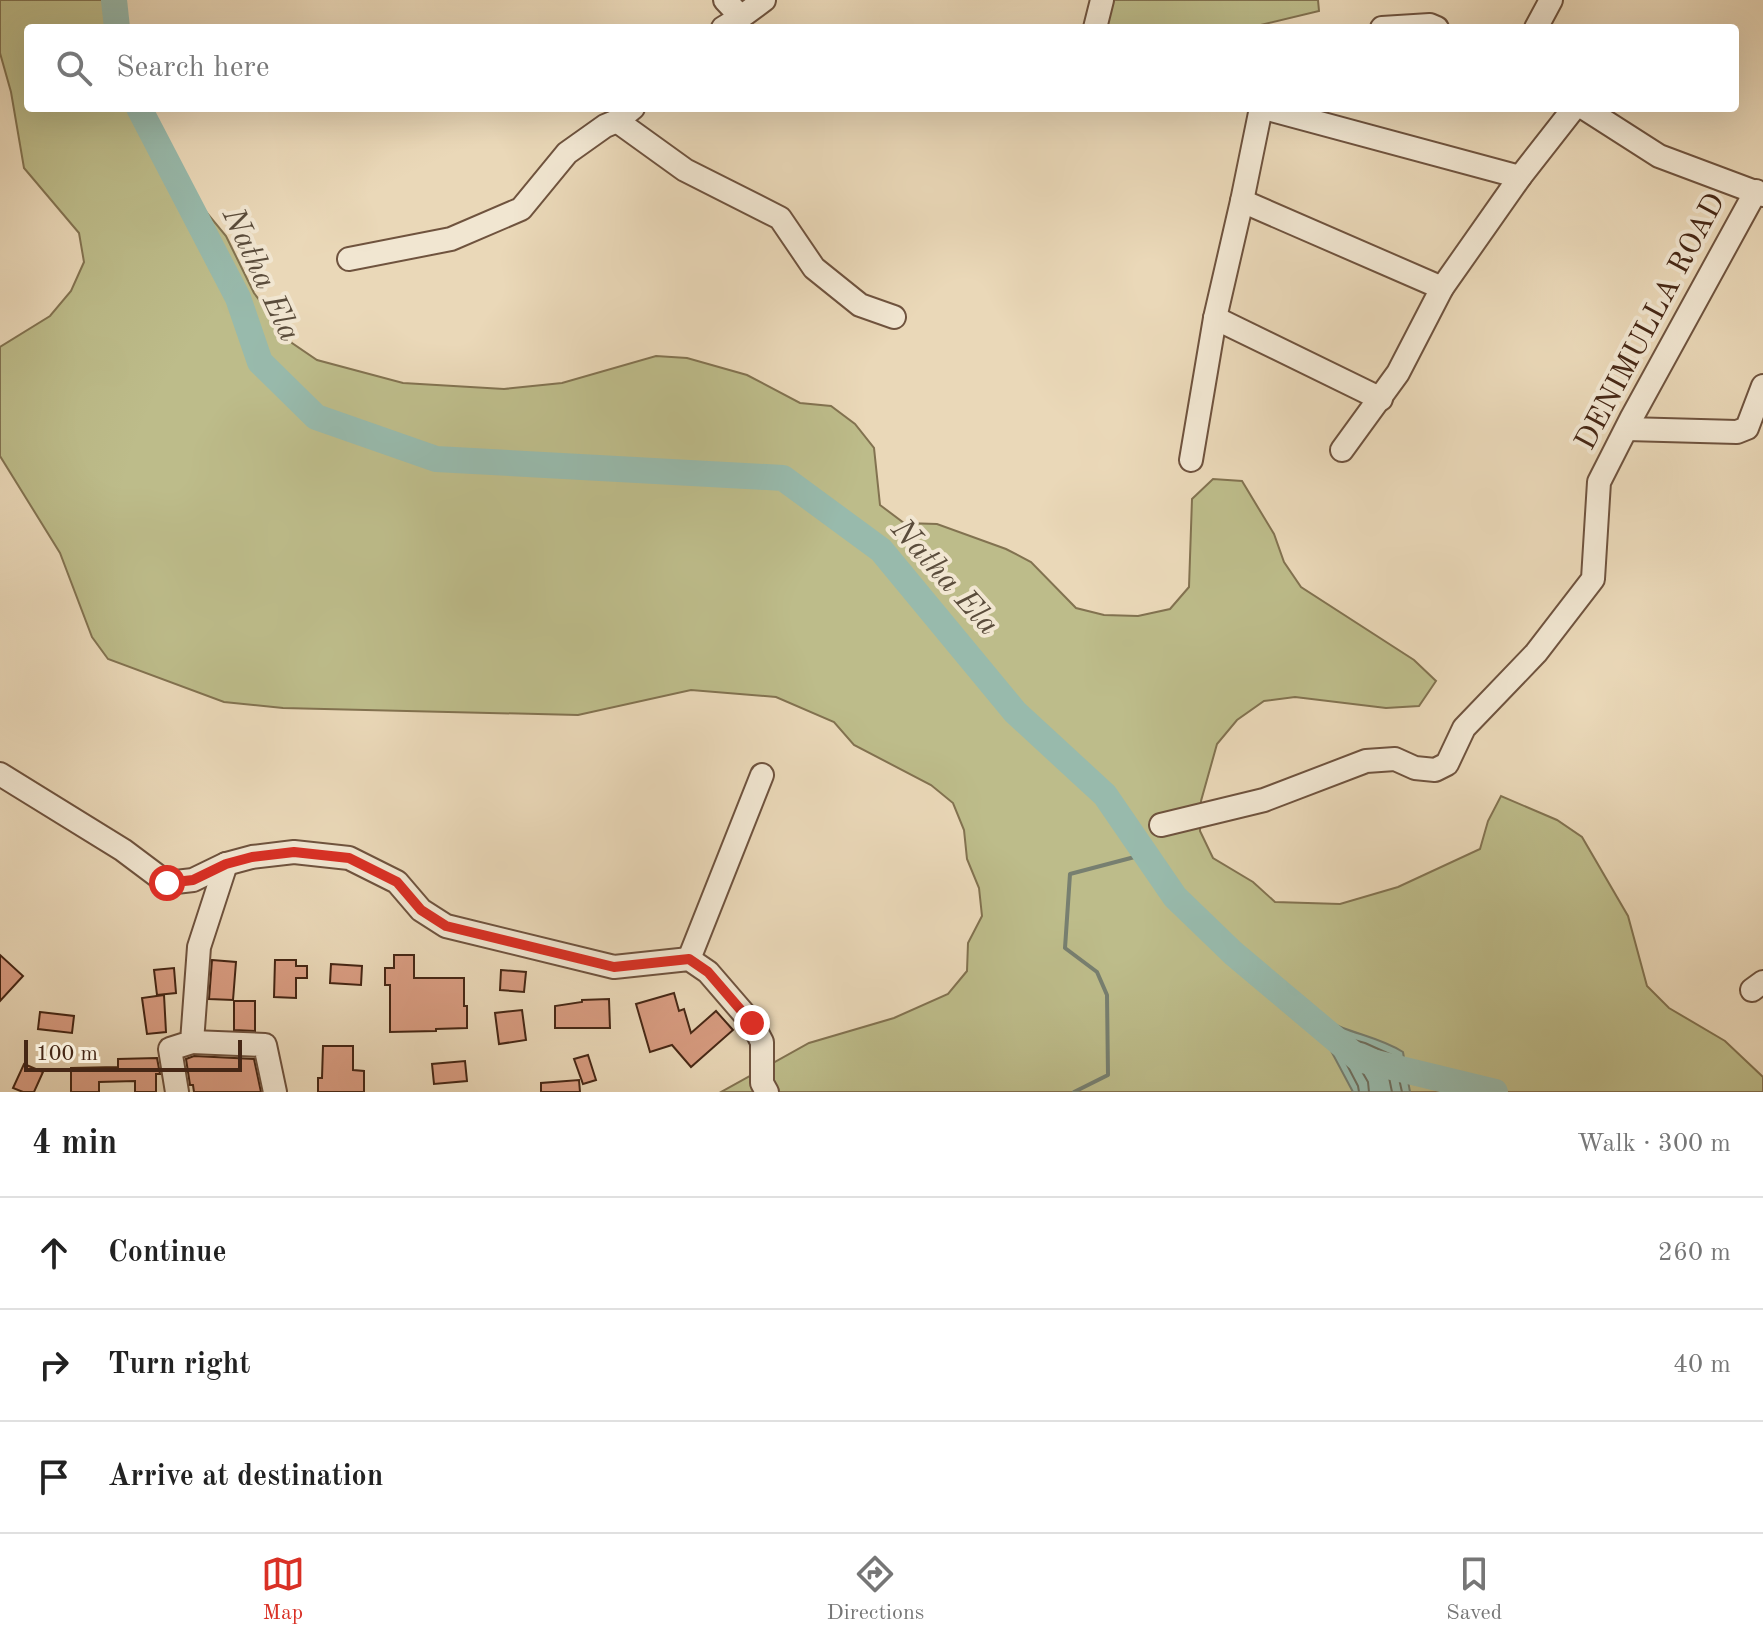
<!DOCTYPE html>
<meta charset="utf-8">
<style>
:root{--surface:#fff;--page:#f2f2f2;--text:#222;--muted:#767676;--line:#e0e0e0;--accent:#d93025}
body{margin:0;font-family:"Old Standard TT",serif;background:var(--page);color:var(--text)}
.scale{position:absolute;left:24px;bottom:20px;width:218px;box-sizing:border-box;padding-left:8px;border:4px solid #462715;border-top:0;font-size:22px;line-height:28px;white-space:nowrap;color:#462715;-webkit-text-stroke:6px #f1e6d1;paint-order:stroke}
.stop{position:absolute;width:24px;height:24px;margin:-18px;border:6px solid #d93025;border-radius:50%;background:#fff}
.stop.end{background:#d93025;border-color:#fff;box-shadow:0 2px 8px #0008}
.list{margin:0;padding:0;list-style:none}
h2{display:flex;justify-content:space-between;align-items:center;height:104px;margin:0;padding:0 32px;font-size:34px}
h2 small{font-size:26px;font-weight:400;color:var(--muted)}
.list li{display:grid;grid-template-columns:52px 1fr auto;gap:24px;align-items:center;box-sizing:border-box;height:112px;padding:0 32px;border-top:2px solid var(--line)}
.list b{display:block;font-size:30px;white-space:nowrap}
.list em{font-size:26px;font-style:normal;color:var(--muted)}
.icon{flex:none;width:44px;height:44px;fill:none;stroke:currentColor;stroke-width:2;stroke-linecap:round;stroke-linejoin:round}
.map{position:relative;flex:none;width:1763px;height:1092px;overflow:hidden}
.search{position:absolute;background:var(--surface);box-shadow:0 8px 32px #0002;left:24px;right:24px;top:24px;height:88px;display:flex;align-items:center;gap:20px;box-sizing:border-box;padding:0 28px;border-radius:8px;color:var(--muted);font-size:30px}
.sheet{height:440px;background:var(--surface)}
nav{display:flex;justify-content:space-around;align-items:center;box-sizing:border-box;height:112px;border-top:2px solid var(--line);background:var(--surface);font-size:22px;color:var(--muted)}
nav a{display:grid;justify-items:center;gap:4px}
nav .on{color:var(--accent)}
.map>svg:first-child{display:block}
.green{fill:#bdbc8a;stroke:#827250;stroke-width:2}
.water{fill:#98baac;stroke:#777f70;stroke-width:2}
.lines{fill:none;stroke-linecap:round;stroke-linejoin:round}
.shore{stroke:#6f7060;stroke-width:2}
.stream{stroke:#777f70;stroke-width:4}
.river{stroke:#98baac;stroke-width:26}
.building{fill:#d89c81;stroke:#462715;stroke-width:2}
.minor-casing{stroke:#6f533e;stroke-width:26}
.minor{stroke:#f1e6d1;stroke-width:22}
.route{stroke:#d93025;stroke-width:10}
.labels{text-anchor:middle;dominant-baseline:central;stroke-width:8;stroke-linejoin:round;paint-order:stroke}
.street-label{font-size:30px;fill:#462715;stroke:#f1e6d1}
.water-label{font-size:32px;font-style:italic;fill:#5a4c3b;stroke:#f1e6d1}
</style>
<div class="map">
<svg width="1763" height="1092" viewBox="0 0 1763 1092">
<rect width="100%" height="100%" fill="#ead8b8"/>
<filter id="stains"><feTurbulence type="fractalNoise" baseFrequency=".0025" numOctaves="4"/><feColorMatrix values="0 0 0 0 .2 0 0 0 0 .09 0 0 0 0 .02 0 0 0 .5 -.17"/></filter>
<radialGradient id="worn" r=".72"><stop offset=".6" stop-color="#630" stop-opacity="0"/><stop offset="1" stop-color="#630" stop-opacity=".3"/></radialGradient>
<!-- green -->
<g class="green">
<path d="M0 0H107L109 28H28V108H129L147 140 226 236 254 293 292 343 317 360 403 383 504 389 562 383 656 356 687 358 747 375 800 403 831 406 855 424 874 448 880 505 904 523 937 524 1006 549 1031 562 1076 608 1104 615 1138 616 1170 609 1189 587 1192 499 1213 479 1242 481 1274 534 1284 562 1301 587 1414 660 1436 681 1419 706 1386 708 1295 697 1264 701 1237 720 1217 744 1201 801 1200 831 1213 858 1253 882 1275 902 1340 904 1398 887 1480 849 1488 821 1501 796 1557 820 1582 837 1628 916 1647 986 1669 1008 1725 1041 1763 1077V1092H721L809 1043 894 1018 948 994 967 971 968 943 982 916 979 888 967 859 964 830 953 803 931 785 854 745 834 722 776 697 691 690 578 715 283 708 224 702 108 659 92 637 60 553 0 456V347L50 316 71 291 84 262 79 233 24 168 11 92 0 53Z"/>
<path d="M1114 0H1318L1319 11 1248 28H1107L1106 21Z"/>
</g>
<!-- water -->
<path class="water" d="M1315 1013C1324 1018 1333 1024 1343 1028 1364 1036 1384 1040 1403 1052L1410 1092H1353L1329 1047 1316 1030Z"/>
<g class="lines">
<!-- shore -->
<g class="shore">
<path d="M1359 1092 1358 1086 1334 1040 1336 1035 1365 1043 1394 1056 1402 1092"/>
<path d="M1369 1092 1368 1082 1353 1056 1356 1051 1386 1063 1392 1092"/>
</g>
<!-- stream -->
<path class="stream" d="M1074 1092 1108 1075 1107 995 1097 972 1065 948 1070 874 1146 854"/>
<!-- river -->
<g class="river">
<path d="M114 0 117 28"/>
<path d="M139 108 238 298 260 362 316 417 436 459 783 478 881 550 1015 712 1105 795 1175 897 1233 953 1359 1059 1495 1092"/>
</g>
</g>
<!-- building -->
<g class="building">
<path d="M0 955 23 976 0 1001Z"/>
<path d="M394 955H414V978H464V1006H467V1028L436 1029V1031L390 1032V985H385V968H394Z"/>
<path d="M212 960 236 962 233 1000 209 999Z"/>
<path d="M275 960H296V966H307V978H296V998L274 997Z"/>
<path d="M331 964 362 966 361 985 330 983Z"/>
<path d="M174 968 176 993 157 995 154 970Z"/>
<path d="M501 970 526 972 524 992 500 990Z"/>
<path d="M674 993 679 1011 684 1009 691 1033 716 1011 733 1030 691 1067 672 1045 650 1052 636 1004Z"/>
<path d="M164 995 166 1032 147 1034 142 998Z"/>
<path d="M609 999 610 1028H555V1006L582 1002V1000Z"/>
<path d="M234 1001H255V1031L234 1030Z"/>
<path d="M522 1010 526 1040 499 1044 495 1013Z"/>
<path d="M40 1012 74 1016 72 1033 38 1029Z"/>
<path d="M323 1046H353V1070L364 1071V1092H318V1078H322Z"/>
<path d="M588 1055 596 1080 583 1084 574 1059Z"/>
<path d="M194 1056 254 1059 261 1092H194L193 1085H190L186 1059Z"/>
<path d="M157 1058 160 1074H156V1092H135V1081L99 1082V1092H71V1068L118 1067V1059Z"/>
<path d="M465 1061 467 1081 434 1084 432 1064Z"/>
<path d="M24 1064 43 1072 34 1092H23L13 1088Z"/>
<path d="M579 1080 580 1092H541V1083Z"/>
</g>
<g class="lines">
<defs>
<g id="minor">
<path d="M725 0 741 17"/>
<path d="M723 28 741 17 764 0"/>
<path d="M1095 28 1102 0"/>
<path d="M1382 28 1430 25 1437 28"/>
<path d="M1536 28 1551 0"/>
<path d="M1264 108 1520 177"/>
<path d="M1584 108 1659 156 1763 195"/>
<path d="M617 121 685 170 780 218 814 268 860 305 894 317"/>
<path d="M1242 201 1442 288"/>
<path d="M349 259 451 239 521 209 567 153 605 126 617 121 633 108"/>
<path d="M1215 318 1381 399"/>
<path d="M1627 429 1737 432 1747 428 1763 386"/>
<path d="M1342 450 1398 373 1442 288 1520 177 1574 108"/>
<path d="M1191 460 1215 318 1242 201 1261 108"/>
<path d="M0 774 123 850 167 883 193 880 226 864 252 857 294 852 349 858 397 882 421 910 446 926 614 967 689 959 708 972 752 1023 762 1042V1083L767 1092"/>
<path d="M1161 825 1264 800 1366 761 1395 759 1415 768 1435 770 1447 764 1464 728 1536 653 1593 579 1599 482 1632 417 1756 191"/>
<path d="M689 959 762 775"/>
<path d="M1752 990 1763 982"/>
<path d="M192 1042 265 1045 275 1092"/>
<path d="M177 1092 170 1049 192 1042 199 947 226 864"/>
</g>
</defs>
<!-- minor casing -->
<use href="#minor" class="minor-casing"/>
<!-- minor -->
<use href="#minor" class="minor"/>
</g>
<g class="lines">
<!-- route -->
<path class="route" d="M167 883 193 880 226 864 252 857 294 852 349 858 397 882 421 910 446 926 614 967 689 959 708 972 752 1023"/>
</g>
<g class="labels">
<!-- street labels -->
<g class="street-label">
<text transform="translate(1651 322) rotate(-62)">DENIMULLA ROAD</text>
</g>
<!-- water labels -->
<g class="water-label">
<text transform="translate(260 275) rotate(65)">Natha Ela</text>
<text transform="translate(944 578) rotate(48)">Natha Ela</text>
</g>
</g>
<rect width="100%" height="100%" filter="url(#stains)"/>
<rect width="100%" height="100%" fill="url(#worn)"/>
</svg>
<div class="scale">100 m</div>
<div class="stop" style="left:167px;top:883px"></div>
<div class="stop end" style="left:752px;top:1023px"></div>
<div class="search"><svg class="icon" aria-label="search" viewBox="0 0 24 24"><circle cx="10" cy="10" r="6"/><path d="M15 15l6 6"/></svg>Search here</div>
</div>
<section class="sheet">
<h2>4 min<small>Walk · 300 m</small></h2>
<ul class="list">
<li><svg class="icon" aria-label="ahead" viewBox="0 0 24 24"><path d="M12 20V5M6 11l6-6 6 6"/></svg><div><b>Continue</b></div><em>260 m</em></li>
<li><svg class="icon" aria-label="right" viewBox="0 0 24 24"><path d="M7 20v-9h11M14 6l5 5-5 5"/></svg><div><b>Turn right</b></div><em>40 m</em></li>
<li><svg class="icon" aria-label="arrive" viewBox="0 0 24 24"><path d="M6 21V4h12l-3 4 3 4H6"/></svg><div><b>Arrive at destination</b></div></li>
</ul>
</section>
<nav>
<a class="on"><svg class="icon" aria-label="map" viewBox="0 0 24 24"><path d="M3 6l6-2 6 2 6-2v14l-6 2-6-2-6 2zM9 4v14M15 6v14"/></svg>Map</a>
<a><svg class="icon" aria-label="directions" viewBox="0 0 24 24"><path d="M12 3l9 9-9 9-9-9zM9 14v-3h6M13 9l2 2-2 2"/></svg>Directions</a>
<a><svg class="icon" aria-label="saved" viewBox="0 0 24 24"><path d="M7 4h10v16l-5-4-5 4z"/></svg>Saved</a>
</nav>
